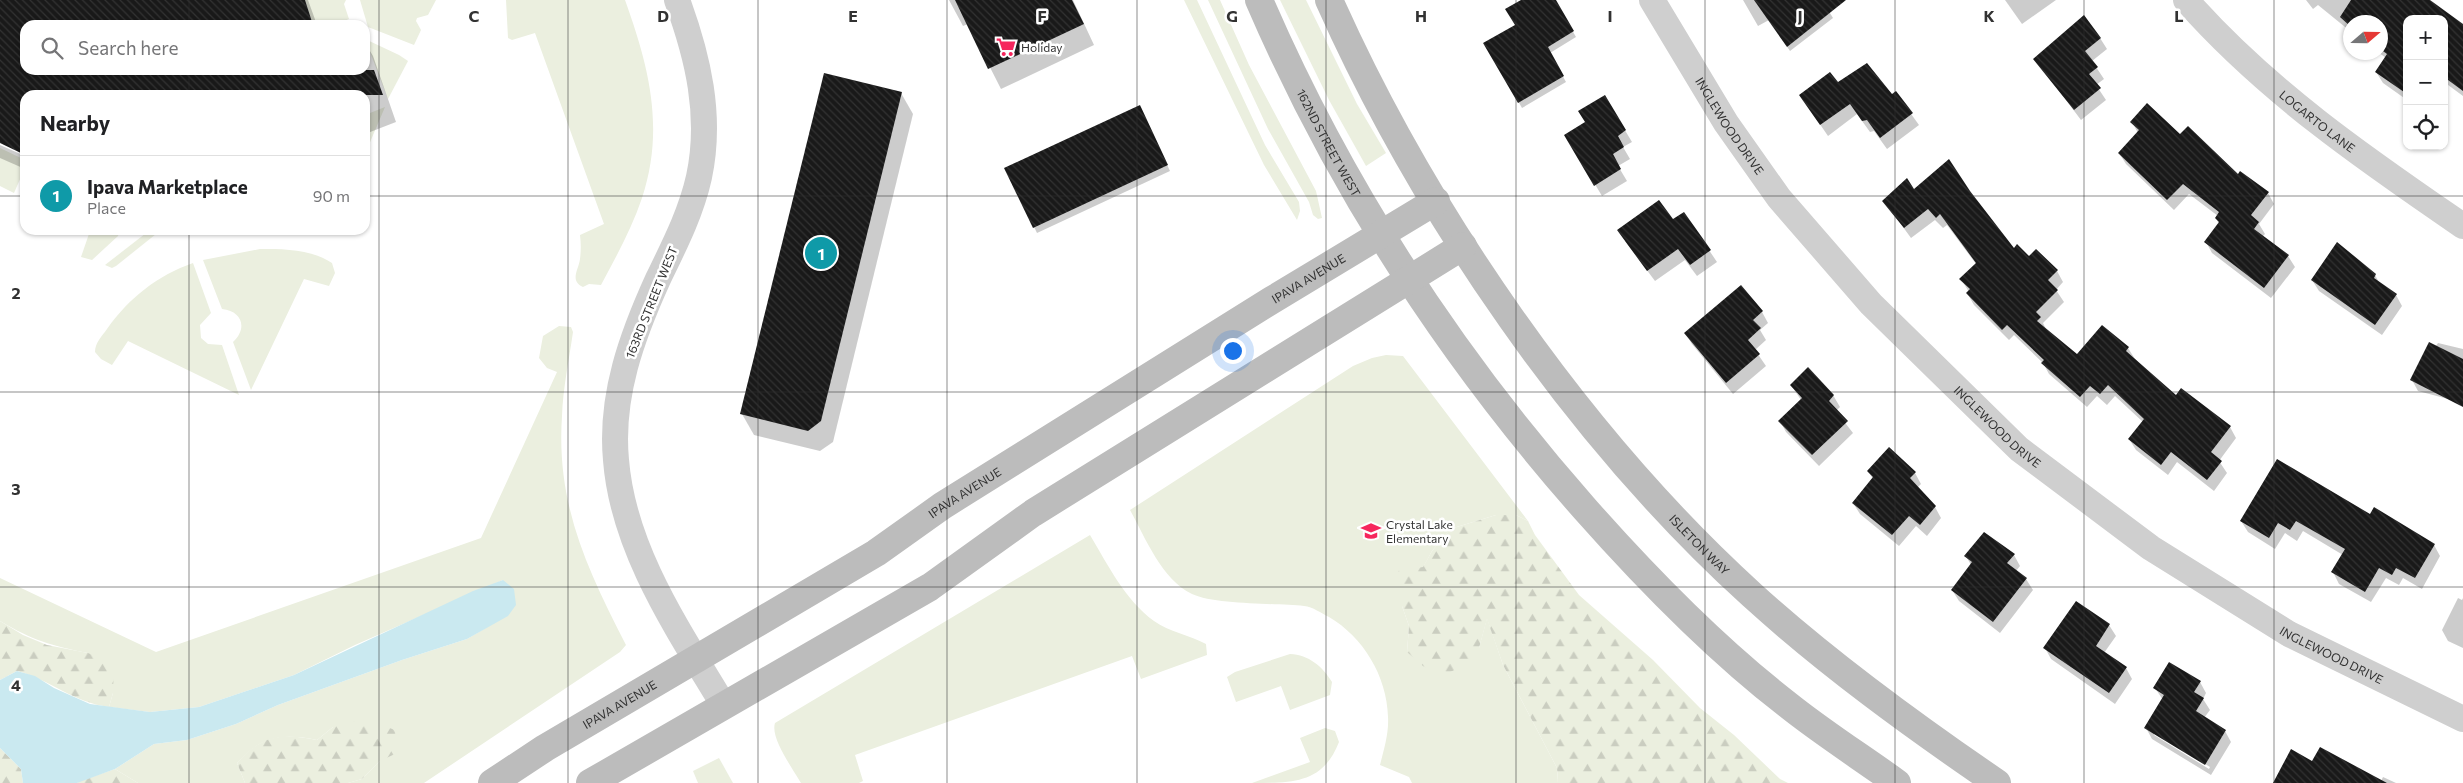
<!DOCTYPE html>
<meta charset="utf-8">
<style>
:root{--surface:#fff;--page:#f2f2f2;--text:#202124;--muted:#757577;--line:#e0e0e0;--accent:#f6265d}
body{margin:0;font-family:Commissioner,sans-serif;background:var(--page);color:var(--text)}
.controls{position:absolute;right:15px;top:15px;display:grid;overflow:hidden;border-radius:10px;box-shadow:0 1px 4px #0004}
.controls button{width:45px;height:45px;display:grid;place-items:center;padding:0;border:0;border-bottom:1px solid var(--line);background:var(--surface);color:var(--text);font:25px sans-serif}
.compass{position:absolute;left:2343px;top:15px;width:45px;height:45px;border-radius:50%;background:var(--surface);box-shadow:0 1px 4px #0004;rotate:70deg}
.you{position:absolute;left:1232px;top:350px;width:18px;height:18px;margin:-12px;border:4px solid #fff;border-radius:50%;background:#1a73e8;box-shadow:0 0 0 8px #1a73e833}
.badge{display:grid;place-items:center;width:32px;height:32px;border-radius:50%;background:var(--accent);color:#fff;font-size:16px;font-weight:700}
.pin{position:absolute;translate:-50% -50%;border:2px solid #fff;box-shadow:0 1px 5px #0006}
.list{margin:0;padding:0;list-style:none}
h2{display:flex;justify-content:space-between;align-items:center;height:65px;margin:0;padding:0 20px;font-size:21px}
h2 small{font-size:16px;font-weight:400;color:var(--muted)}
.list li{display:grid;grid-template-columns:32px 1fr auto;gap:15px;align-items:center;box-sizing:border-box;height:80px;padding:0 20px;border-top:1px solid var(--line)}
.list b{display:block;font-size:19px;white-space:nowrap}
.list p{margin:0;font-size:16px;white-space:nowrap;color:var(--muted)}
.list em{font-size:16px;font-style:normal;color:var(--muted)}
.icon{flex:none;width:28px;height:28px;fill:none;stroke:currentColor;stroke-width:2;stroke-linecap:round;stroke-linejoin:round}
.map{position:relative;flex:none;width:2463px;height:783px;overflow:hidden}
.search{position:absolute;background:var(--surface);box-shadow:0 1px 4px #0004;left:20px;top:20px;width:350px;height:55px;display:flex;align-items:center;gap:12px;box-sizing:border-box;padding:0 18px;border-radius:15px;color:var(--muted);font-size:19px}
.panel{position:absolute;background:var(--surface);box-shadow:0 1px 4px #0004;left:20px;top:90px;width:350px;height:145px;border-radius:15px}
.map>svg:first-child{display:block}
.grass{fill:#ebefdf}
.forest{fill:url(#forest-firs)}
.water{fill:#cae9f0}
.shadow{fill:#0003;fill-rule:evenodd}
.building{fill:url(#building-back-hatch)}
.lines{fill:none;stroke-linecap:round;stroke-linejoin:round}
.street{stroke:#cfcfcf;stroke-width:26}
.secondary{stroke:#bcbcbc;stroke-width:28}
.grid{fill:none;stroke:#323232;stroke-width:1;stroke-opacity:0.55}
.labels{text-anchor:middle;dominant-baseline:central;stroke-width:5;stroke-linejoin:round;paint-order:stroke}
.poi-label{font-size:12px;fill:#323232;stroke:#fff;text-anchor:start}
.street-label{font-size:12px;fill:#323232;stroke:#fff}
.grid-label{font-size:16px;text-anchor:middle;font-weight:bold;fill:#323232;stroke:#fff;stroke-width:5;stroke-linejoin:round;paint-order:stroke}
</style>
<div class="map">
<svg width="2463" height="783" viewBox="0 0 2463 783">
<defs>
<pattern id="forest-firs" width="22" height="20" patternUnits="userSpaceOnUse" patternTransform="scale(1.25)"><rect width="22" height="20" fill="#ebefdf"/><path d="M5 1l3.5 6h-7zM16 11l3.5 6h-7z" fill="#cacdc0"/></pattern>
<pattern id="building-back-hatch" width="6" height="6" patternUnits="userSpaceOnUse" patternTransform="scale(1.25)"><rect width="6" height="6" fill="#191919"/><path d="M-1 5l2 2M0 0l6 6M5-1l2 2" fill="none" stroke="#323232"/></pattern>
</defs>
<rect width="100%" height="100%" fill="#fff"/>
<!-- grass -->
<g class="grass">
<path d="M305 0H346L344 4 349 19 334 25H313Z"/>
<path d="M360 0H436L428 15 417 18 416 21 421 30 414 45 368 27Z"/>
<path d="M506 0H625C649 67 665 128 642 198 632 228 616 257 601 285L589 284 583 287C569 281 579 269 580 259 581 251 581 243 580 235L604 224 535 33 512 40 508 38Z"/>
<path d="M1184 0H1197L1265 145 1299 202 1300 211 1297 220 1264 165Z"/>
<path d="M1208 0H1220L1249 65 1316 191 1322 218 1318 219 1313 215 1309 202 1268 129Z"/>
<path d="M1280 0H1306L1357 104 1386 153 1366 166 1329 100Z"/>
<path d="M365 39 399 55 408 61 388 99Z"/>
<path d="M385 107 365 154V115Z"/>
<path d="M0 148 25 160V168L14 193 0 186Z"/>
<path d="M88 230H120L118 236 92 260 81 257 90 231Z"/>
<path d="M150 230H161L116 266 112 268 105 265Z"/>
<path d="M260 249C284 249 311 249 332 263L335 273 329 286 304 279 251 390 233 342C248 328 242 311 222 309L203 260Z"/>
<path d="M193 263 211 313 200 325 201 338 208 344 222 345 239 395 128 341 112 365 101 359 95 352C95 343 102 336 107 329 129 298 158 275 193 263Z"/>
<path d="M559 326 571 327 573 332C569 360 563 388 562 416 556 504 587 569 626 645L620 652 424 783H348L362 779 380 761 333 727 317 740C282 733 261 736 237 763L245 783H138L115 769 154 744 187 740 236 724 278 705 402 660 467 639 484 629 503 580 355 645 294 675 199 707 150 712 109 707 113 693 88 653C52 646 32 640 0 621V578L156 652 481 538 557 372 547 368 539 358 543 336Z"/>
<path d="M1386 355 1403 356 1528 521 1516 515H1496L1450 529 1432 551 1402 606 1409 626 1407 652 1479 648 1487 618 1503 665 1557 768 1558 783H1412L1409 777 1380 765C1384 749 1389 733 1388 717 1387 676 1363 637 1329 617 1321 613 1313 607 1304 606 1276 603 1215 605 1192 594 1162 580 1145 537 1130 510L1353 366 1372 358Z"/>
<path d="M1090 535C1108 565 1125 600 1154 621 1169 632 1190 635 1206 644L1207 655 1141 679 1132 656 855 755 863 781 859 783H801C793 769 770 738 775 723Z"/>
<path d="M1290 654C1309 655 1322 666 1332 682L1330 695 1290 710 1281 686 1236 702 1227 677 1235 672Z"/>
<path d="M1325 728 1335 731 1339 742C1323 783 1294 783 1252 783L1310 762 1300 738Z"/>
<path d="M719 758 733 783H698L693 771Z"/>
</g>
<!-- forest -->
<g class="forest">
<path d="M1496 515H1516L1528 521 1535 535 1579 595 1653 660 1700 708 1734 735 1780 779 1788 783H1558L1557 768 1503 665 1487 619 1479 648 1472 663 1440 676 1423 666 1407 652 1409 626 1402 606 1398 571 1423 567 1432 551 1450 529Z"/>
<path d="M0 621 23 635 47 645 88 653 114 664 113 693 109 707C72 702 51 680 17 671L0 680Z"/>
<path d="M365 719 395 730 397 753 380 761 362 779 348 783H245L237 763C261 735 282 733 317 740L333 727Z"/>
<path d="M0 748 21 769 23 783H0Z"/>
<path d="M115 769 138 783H77L80 781Z"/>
</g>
<!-- water -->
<path class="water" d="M503 580 514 589 516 605 508 616 467 639 402 660 278 705 236 724 187 740 154 744 115 769 77 783H23L21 769 0 748V680L17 671 35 676 54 688 90 704 150 712 199 707 294 675 473 591Z"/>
<!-- shadow -->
<g class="shadow">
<path d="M0 0H308L317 25H25V70H365V43L373 56 396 122 365 134V95H25V154L0 142Z"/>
<path d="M949 0H1073L1094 45 1001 89 968 24 963 26Z"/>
<path d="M1523 0 1556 2 1576 37 1550 53 1566 82 1522 108 1485 44 1516 25Z"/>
<path d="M1743 0H1822L1833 18 1790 51 1769 20 1758 26Z"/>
<path d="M2005 0H2056L2022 24Z"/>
<path d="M2306 0H2428L2455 20 2463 44V96L2444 82V19H2407V100L2383 83 2376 72 2386 58 2378 52H2380V22H2350V31L2318 5 2313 9Z"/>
<path d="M349 21 351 25H337Z"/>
<path d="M2100 38 2107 49 2092 61 2104 79 2096 85 2106 100 2081 120 2035 59Z"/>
<path d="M901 93 913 114 833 442 820 451 754 435 742 414Z"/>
<path d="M1896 93 1919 125 1887 149 1874 131 1870 132 1857 114 1828 136 1800 95 1892 96Z"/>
<path d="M1605 97 1632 142 1623 147 1630 159 1618 166 1627 181 1602 196 1566 136 1586 123Z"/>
<path d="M1142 112 1170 171 1037 233 1006 169Z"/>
<path d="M2132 122 2180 136 2238 176 2268 193 2274 204 2259 224 2265 234 2262 237 2288 256 2295 267 2271 298 2212 253 2206 242 2219 224 2216 218 2218 216 2189 194 2174 210 2126 164 2119 153 2138 133Z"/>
<path d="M0 145 25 156V169L0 158Z"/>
<path d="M1914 190 1969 192 2014 249 2057 271 2063 282 2056 290 2064 302 2043 323 2046 329 2077 356 2102 326 2128 348 2135 359 2176 397 2230 427 2236 438 2219 461 2227 473 2214 491 2177 462 2168 475 2136 450 2129 439 2143 422 2115 396 2107 405 2097 396 2087 407 2049 374 2043 363 2014 335 2009 340 1974 305 1967 293 1969 292 1961 279 1976 264 1947 225 1943 228 1935 220 1911 238 1884 201Z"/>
<path d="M1684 213 1717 262 1697 276 1685 260 1655 281 1625 241 1673 220Z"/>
<path d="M2375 275 2380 284 2396 295 2402 306 2382 335 2319 291 2312 280Z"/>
<path d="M1762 312 1768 323 1760 330 1766 340 1755 350 1766 366 1733 394 1692 344 1685 333Z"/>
<path d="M2438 343 2463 349V403L2418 391 2412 380Z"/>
<path d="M1791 385 1833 395 1840 407 1836 411 1853 433 1819 466 1786 432 1780 421 1801 400Z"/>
<path d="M1868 471 1915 473 1921 484 1917 488 1935 507 1941 518 1927 536 1916 526 1899 546 1860 514 1853 503 1873 479Z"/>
<path d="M2371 516 2434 545 2440 556 2422 589 2403 578 2399 585 2386 578 2371 602 2339 584 2333 572 2343 555 2303 531 2297 541 2285 533 2275 549 2248 532 2241 521Z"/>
<path d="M2014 555 2020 566 2016 571 2026 579 2033 590 2000 633 1959 601 1952 590 1971 565 1966 556Z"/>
<path d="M2458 598 2462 600 2463 598V648L2448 641 2442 630Z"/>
<path d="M2109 625 2116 636 2104 653 2126 668 2132 679 2115 704 2051 659 2045 648Z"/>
<path d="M2200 682 2206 693 2203 699 2210 710 2204 718 2225 731 2231 742 2211 775 2152 739 2146 728 2163 700 2155 688ZM2154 732 2210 767 2209 769 2154 735Z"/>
<path d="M2383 777 2396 783H2380Z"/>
</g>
<!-- building -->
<g class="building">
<path d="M0 0H305L313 25H25V70H374L383 95H25V155L0 143Z"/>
<path d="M955 0H1072L1084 24 988 69Z"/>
<path d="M1521 0H1556L1574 31 1548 47 1564 76 1518 103 1483 43 1515 25 1505 9Z"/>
<path d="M1754 0H1846L1787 47Z"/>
<path d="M2351 0H2430L2463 24V91L2444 77V19H2407V88L2404 92 2375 72 2387 54 2380 49V22H2350V26L2340 17Z"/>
<path d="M2084 15 2101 38 2085 51 2098 67 2089 74 2101 88 2074 110 2033 59Z"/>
<path d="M1867 63 1892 94 1896 91 1913 113 1880 138 1867 120 1862 121 1850 104 1820 125 1799 95 1830 72 1838 82Z"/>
<path d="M824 73 902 92 821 421 808 431 740 414Z"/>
<path d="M1605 95 1626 130 1618 136 1624 147 1613 154 1621 169 1594 186 1564 135 1585 122 1578 111Z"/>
<path d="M2147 103 2180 134 2188 126 2238 174 2240 171 2269 192 2251 215 2259 222 2254 229 2289 255 2264 288 2204 242 2219 222 2215 218 2219 212 2183 184 2167 200 2118 153 2139 130 2130 122Z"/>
<path d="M1140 105 1168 165 1033 228 1004 168Z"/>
<path d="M1949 159 1970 191 2014 248 2017 244 2029 256 2036 249 2058 270 2048 280 2058 290 2036 312 2041 317 2037 321 2077 354 2102 325 2129 347 2126 351 2176 395 2181 388 2231 426 2211 452 2222 461 2207 480 2171 452 2161 465 2128 439 2144 419 2108 385 2100 394 2090 386 2080 397 2041 363 2044 360 2007 325 2002 330 1966 293 1970 289 1959 279 1976 263 1940 214 1936 218 1928 209 1904 228 1882 201 1907 178 1914 189Z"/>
<path d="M1659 200 1673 219 1684 212 1711 250 1690 265 1678 249 1647 271 1617 230Z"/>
<path d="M2337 242 2376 274 2374 278 2397 294 2375 325 2311 280Z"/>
<path d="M1741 285 1763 311 1753 320 1761 328 1748 340 1760 354 1726 383 1684 333Z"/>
<path d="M2429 342 2463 359V407L2410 380Z"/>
<path d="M1808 367 1834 395 1829 401 1848 421 1812 455 1778 421 1802 398 1790 385Z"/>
<path d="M1889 447 1916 472 1910 478 1936 506 1920 525 1909 516 1892 535 1852 503 1873 477 1867 471Z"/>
<path d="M2277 459 2370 514 2374 507 2435 544 2415 578 2396 568 2392 575 2379 568 2365 592 2331 572 2345 549 2296 521 2290 530 2278 523 2269 538 2240 521Z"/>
<path d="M1984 532 2015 554 2007 563 2027 578 1993 622 1951 590 1972 562 1964 556Z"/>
<path d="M2076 601 2110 624 2096 646 2127 667 2109 693 2043 648Z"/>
<path d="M2169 662 2201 681 2194 692 2204 698 2196 711 2226 730 2205 765 2144 728 2164 695 2153 688Z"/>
<path d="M2320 747 2387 783H2273L2291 749 2312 761Z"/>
</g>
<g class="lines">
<!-- street -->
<g class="street">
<path d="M677 0C698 57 712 116 699 177 691 213 674 246 658 279 632 336 610 396 616 460 623 550 679 631 724 706"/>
<path id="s1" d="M1652 0 1726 123 1779 198 1871 304 2019 449 2151 548 2289 634 2463 719"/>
<path id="s2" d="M2186 0C2265 90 2365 159 2463 226"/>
</g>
<!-- secondary -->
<g class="secondary">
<path id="s3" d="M1259 0C1340 188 1450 356 1585 509 1647 579 1714 648 1788 705 1823 733 1861 757 1897 783"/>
<path id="s4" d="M1329 0C1424 213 1579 438 1752 595 1828 664 1912 725 1997 783"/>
<path id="s5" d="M492 783 545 748 876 553 942 506 1272 300 1436 201"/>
<path d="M590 783 930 587 1033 513 1463 246"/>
</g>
</g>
<!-- grid -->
<path class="grid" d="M189 0V25M379 0V783M568 0V783M758 0V783M947 0V783M1137 0V783M1326 0V783M1516 0V783M1705 0V783M1895 0V783M2084 0V783M2274 0V783M189 70V95M0 196H25M365 196H2463M189 230V783M0 392H2463M0 587H2463"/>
<!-- icons -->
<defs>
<symbol id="supermarket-bare" viewBox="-9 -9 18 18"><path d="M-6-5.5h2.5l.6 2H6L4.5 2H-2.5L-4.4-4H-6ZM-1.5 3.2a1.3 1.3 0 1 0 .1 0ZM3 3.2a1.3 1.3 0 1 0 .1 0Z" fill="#f6265d" stroke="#fff" stroke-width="2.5" paint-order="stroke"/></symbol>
<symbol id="school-bare" viewBox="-9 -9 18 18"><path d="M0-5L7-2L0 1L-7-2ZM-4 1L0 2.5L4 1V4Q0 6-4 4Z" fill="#f6265d" stroke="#fff" stroke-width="2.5" paint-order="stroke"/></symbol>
</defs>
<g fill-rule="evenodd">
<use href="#supermarket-bare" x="992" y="33" width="28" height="28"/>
<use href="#school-bare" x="1357" y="517" width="28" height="28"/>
</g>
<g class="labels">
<!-- poi labels -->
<g class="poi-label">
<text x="1021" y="47">Holiday</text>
<text x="1386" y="524">Crystal Lake<tspan x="1386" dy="14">Elementary</tspan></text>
</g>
<!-- street labels -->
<g class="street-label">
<text stroke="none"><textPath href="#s2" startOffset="179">LOGARTO LANE</textPath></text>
<text stroke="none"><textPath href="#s1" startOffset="148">INGLEWOOD DRIVE</textPath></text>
<text stroke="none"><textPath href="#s3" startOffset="159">162ND STREET WEST</textPath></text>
<text stroke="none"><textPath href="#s5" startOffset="960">IPAVA AVENUE</textPath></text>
<text transform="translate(651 302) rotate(-68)">163RD STREET WEST</text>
<text stroke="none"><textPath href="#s1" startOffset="552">INGLEWOOD DRIVE</textPath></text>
<text stroke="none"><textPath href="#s5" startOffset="555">IPAVA AVENUE</textPath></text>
<text stroke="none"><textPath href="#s4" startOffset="662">ISLETON WAY</textPath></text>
<text stroke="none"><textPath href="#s1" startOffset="958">INGLEWOOD DRIVE</textPath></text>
<text stroke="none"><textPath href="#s5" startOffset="150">IPAVA AVENUE</textPath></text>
</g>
</g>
<g class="grid-label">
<text x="474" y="22">C</text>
<text x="663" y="22">D</text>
<text x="853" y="22">E</text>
<text x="1042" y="22">F</text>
<text x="1232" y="22">G</text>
<text x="1421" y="22">H</text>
<text x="1610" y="22">I</text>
<text x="1800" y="22">J</text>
<text x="1989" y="22">K</text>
<text x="2179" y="22">L</text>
<text x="16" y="299">2</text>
<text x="16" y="495">3</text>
<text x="16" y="691">4</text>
</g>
</svg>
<div class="controls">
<button>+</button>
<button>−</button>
<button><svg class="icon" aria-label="locate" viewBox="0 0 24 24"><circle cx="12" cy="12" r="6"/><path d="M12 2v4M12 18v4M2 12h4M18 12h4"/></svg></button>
</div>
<svg class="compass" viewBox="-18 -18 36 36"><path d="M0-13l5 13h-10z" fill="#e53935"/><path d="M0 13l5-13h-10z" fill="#757577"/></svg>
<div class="you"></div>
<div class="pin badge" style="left:821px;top:253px;background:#0f9aa8">1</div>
<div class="search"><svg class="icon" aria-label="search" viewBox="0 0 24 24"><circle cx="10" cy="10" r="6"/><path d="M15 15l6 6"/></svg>Search here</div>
<section class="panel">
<h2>Nearby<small></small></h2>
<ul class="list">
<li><span class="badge" style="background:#0f9aa8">1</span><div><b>Ipava Marketplace</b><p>Place</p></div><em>90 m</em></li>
</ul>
</section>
</div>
